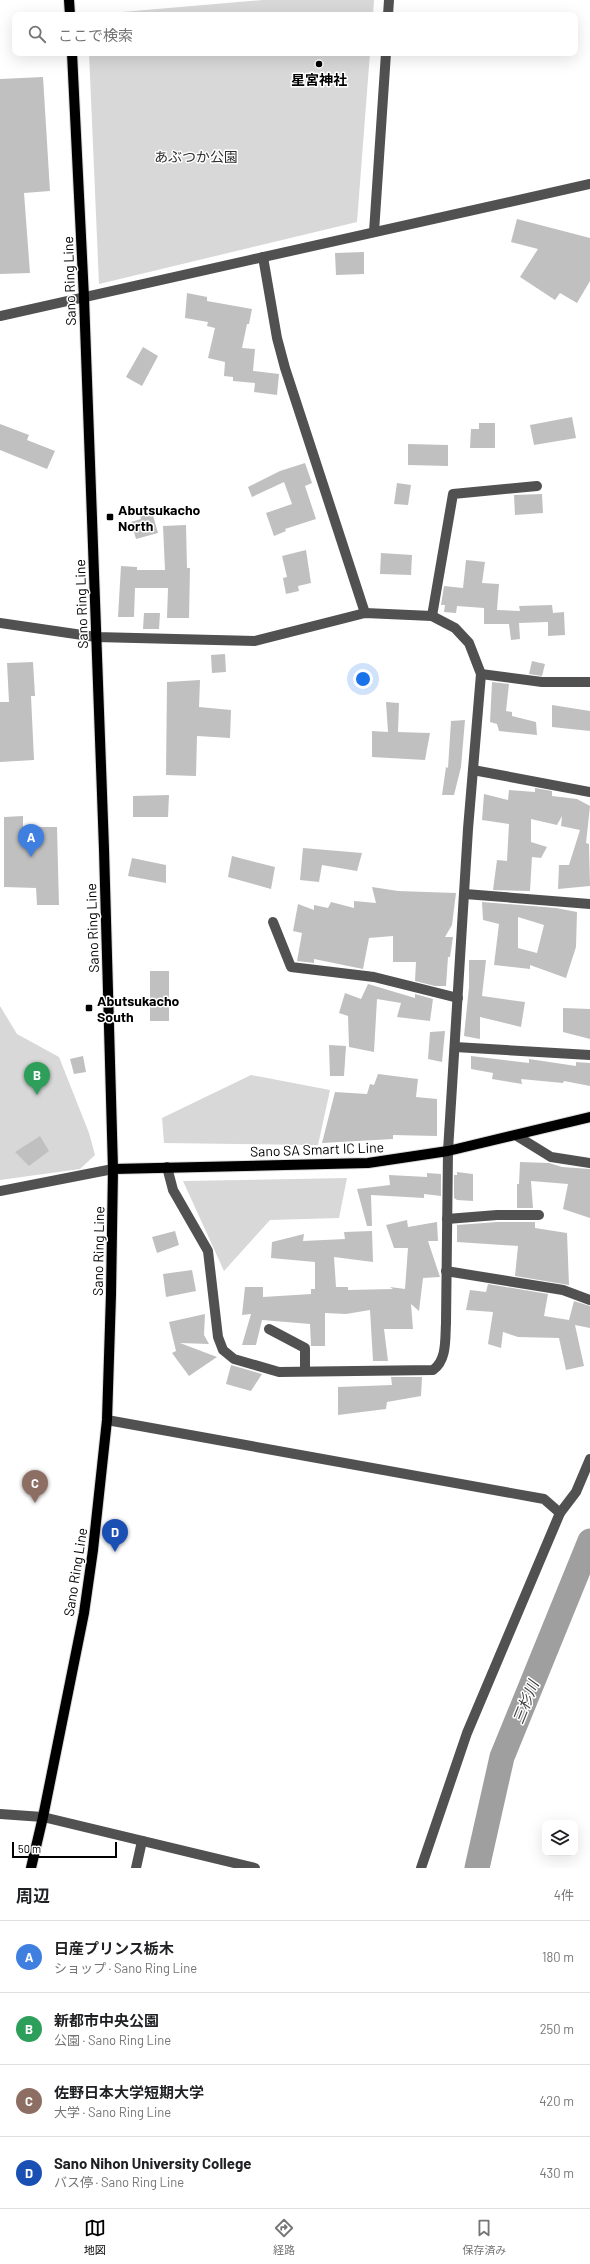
<!DOCTYPE html>
<html lang="ja">
<meta charset="utf-8">
<style>
:root{--surface:#fff;--page:#f6f6f6;--text:#202124;--muted:#757577;--line:#e0e0e0;--accent:#000}
body{margin:0;font-family:Barlow,"Noto Sans JP",sans-serif;background:var(--page);color:var(--text)}
.controls{position:absolute;right:12px;bottom:12px;display:grid;overflow:hidden;border-radius:8px;box-shadow:0 4px 16px #0002}
.controls button{width:36px;height:36px;display:grid;place-items:center;padding:0;border:0;border-bottom:1px solid var(--line);background:var(--surface);color:var(--text);font:20px sans-serif}
.scale{position:absolute;left:12px;bottom:10px;width:105px;box-sizing:border-box;padding-left:4px;border:2px solid #000;border-top:0;font-size:11px;line-height:14px;white-space:nowrap;color:#000;-webkit-text-stroke:3px #fff;paint-order:stroke}
.you{position:absolute;left:363px;top:679px;width:14px;height:14px;margin:-10px;border:3px solid #fff;border-radius:50%;background:#1a73e8;box-shadow:0 0 0 6px #1a73e833}
.badge{display:grid;place-items:center;width:26px;height:26px;border-radius:50%;background:var(--accent);color:#fff;font-size:13px;font-weight:700}
.pin{position:absolute;translate:-50% -33px;filter:drop-shadow(0 1px 2px #0008)}
.pin::after{content:'';position:absolute;top:21px;width:14px;height:12px;background:inherit;clip-path:polygon(0 0,100% 0,50% 100%)}
.list{margin:0;padding:0;list-style:none}
h2{display:flex;justify-content:space-between;align-items:center;height:52px;margin:0;padding:0 16px;font-size:17px}
h2 small{font-size:13px;font-weight:400;color:var(--muted)}
.list li{display:grid;grid-template-columns:26px 1fr auto;gap:12px;align-items:center;box-sizing:border-box;height:72px;padding:0 16px;border-top:1px solid var(--line)}
.list b{display:block;font-size:15px;white-space:nowrap}
.list p{margin:0;font-size:13px;white-space:nowrap;color:var(--muted)}
.list em{font-size:13px;font-style:normal;color:var(--muted)}
.icon{flex:none;width:22px;height:22px;fill:none;stroke:currentColor;stroke-width:2;stroke-linecap:round;stroke-linejoin:round}
.map{position:relative;flex:none;width:590px;height:1868px;overflow:hidden}
.search{position:absolute;background:var(--surface);box-shadow:0 4px 16px #0002;left:12px;right:12px;top:12px;height:44px;display:flex;align-items:center;gap:10px;box-sizing:border-box;padding:0 14px;border-radius:8px;color:var(--muted);font-size:15px}
.sheet{height:340px;background:var(--surface)}
nav{display:flex;justify-content:space-around;align-items:center;box-sizing:border-box;height:56px;border-top:1px solid var(--line);background:var(--surface);font-size:11px;color:var(--muted)}
nav a{display:grid;justify-items:center;gap:2px}
nav .on{color:var(--accent)}
.map>svg:first-child{display:block}
.green{fill:#d8d8d8}
.lines{fill:none;stroke-linecap:round;stroke-linejoin:round}
.river{stroke:#9f9f9f;stroke-width:25}
.building{fill:#c0c0c0;fill-rule:evenodd}
.major-casing{stroke:#dbdbdb;stroke-width:12}
.minor{stroke:#515151;stroke-width:10}
.major{stroke:#000;stroke-width:10}
.poi-dot{fill:#000;stroke:#fff;stroke-width:1.5}
.labels{text-anchor:middle;dominant-baseline:central;stroke-width:3;stroke-linejoin:round;paint-order:stroke}
.poi-label{font-size:14px;font-weight:bold;fill:#000;stroke:#fff;text-anchor:start}
.park-label{font-size:14px;fill:#2f2f2f;stroke:#fff}
.street-label{font-size:14px;fill:#000;stroke:#fff}
.water-label{font-size:15px;font-style:italic;fill:#404040;stroke:#fff}
</style>
<div class="map">
<svg width="590" height="1868" viewBox="0 0 590 1868">
<rect width="100%" height="100%" fill="#fff"/>
<!-- green -->
<g class="green">
<path d="M263 0H374L373 15H87Z"/>
<path d="M89 53H370L357 222 99 284Z"/>
<path d="M0 1006 17 1034 59 1057 89 1133 95 1155 80 1169 0 1180Z"/>
<path d="M251 1075 330 1090 318 1145 164 1143 162 1118Z"/>
<path d="M347 1178 339 1218 270 1220 224 1271 183 1181Z"/>
</g>
<g class="lines">
<!-- river -->
<path class="river" d="M477 1868 502 1757 590 1541"/>
</g>
<!-- building -->
<g class="building">
<path d="M43 77 50 191 24 193 30 273 0 274V79Z"/>
<path d="M517 219 590 238V281L577 303 560 293 555 300 520 277 538 249 511 242Z"/>
<path d="M364 252V274L336 275 335 253Z"/>
<path d="M187 293 207 297V301L252 309 249 324H247L242 348 255 349 253 371 279 374 277 395 254 392 255 383 233 381V377L224 376 225 362 208 358 215 328 207 326 208 322 185 318Z"/>
<path d="M143 347 158 356 142 386 126 377Z"/>
<path d="M572 417 576 438 534 445 530 425Z"/>
<path d="M479 423H495V448H470L471 429H479Z"/>
<path d="M0 424 29 435 27 440 55 451 47 469 0 450Z"/>
<path d="M408 444 448 445V466L408 465Z"/>
<path d="M305 463 312 483 305 486 316 519 285 529 286 531 274 536 266 513 292 504 284 482 252 497 248 487 280 471Z"/>
<path d="M397 483 411 485 408 505 394 504Z"/>
<path d="M542 494 543 513 515 515 514 495Z"/>
<path d="M152 512 158 533 136 539 131 522 141 519 140 516Z"/>
<path d="M186 525 187 568H190L189 618H167L168 588H135L134 617H118L121 566 137 567V570H165L163 526Z"/>
<path d="M306 550 311 583 298 586 299 591 286 594 283 578 287 577 282 556Z"/>
<path d="M381 553 412 555 411 575 380 574Z"/>
<path d="M466 560 485 562 482 583 499 584 497 610 520 611 519 606 552 605 553 613 564 612 565 635 548 636V622L519 623 520 639 511 640 509 624H484V608L457 606 456 613 444 612 445 605H441L444 586 463 588Z"/>
<path d="M144 613H160L159 629H143Z"/>
<path d="M225 654 226 672 212 673 211 655Z"/>
<path d="M532 661 545 664 542 676 529 674Z"/>
<path d="M33 662 35 696H31L34 760 0 762V702H9L7 663Z"/>
<path d="M200 680 199 707 231 710 230 738 197 736 196 776 166 775 167 682Z"/>
<path d="M492 682 509 684 506 711 512 712V716L536 722 537 735 499 731 497 724 490 722Z"/>
<path d="M386 702 399 703 398 732 430 733 425 760 372 757V731L388 732Z"/>
<path d="M552 705 590 711V731L552 727Z"/>
<path d="M465 720 461 767 454 795H442L446 767 448 768 451 721Z"/>
<path d="M535 788 552 791V796L577 799 590 806 586 843 589 844 590 886 558 889 559 865H569L580 830 561 826 562 816 557 825 531 819V842L547 847 541 858 532 857 530 891 493 890 497 860 507 861 509 824 482 820 484 794 508 800 509 790 535 792Z"/>
<path d="M169 795 168 817H133V796Z"/>
<path d="M23 816V827H57L59 905H37L36 888 4 887V817Z"/>
<path d="M303 848 362 853 357 871 322 865 319 882 300 880Z"/>
<path d="M232 856 275 867 271 889 228 877Z"/>
<path d="M132 858 166 865V883L128 876Z"/>
<path d="M372 887 398 891 456 893 452 925 445 937H453L450 957H448L446 986H435L415 981 416 962H393V936L369 938 363 969 314 959V963L297 961 302 933 293 931 298 904 314 910V905L328 908 331 902 354 908V901L376 903Z"/>
<path d="M482 902 556 908 577 912 576 947 566 978 530 965V969L494 965 499 924 483 920ZM518 917 544 925 537 953 518 948Z"/>
<path d="M469 960H486L482 996 525 1002 521 1027 480 1017V1039L464 1036 469 987Z"/>
<rect x="150" y="971" width="19" height="50"/>
<path d="M368 984 415 998V994L433 999 430 1021 397 1017 401 1003 377 999 374 1052 349 1047 348 1016 339 1013 345 993 361 999Z"/>
<path d="M563 1008 590 1009V1039L563 1032Z"/>
<path d="M445 1031 442 1062 428 1059 430 1032Z"/>
<path d="M329 1045 346 1046 344 1076H330Z"/>
<path d="M83 1056 86 1072 74 1074 70 1059Z"/>
<path d="M471 1056 529 1063V1059L576 1066V1062L590 1063V1086L564 1081 563 1083 521 1079 522 1084 492 1079 493 1073 471 1069Z"/>
<path d="M378 1074 418 1079 416 1097 437 1099V1136L393 1135V1139L322 1143 335 1092 367 1094 370 1084 374 1085Z"/>
<path d="M40 1136 49 1151 29 1166 15 1152Z"/>
<path d="M520 1162 549 1163 562 1167 590 1169V1218L563 1209 568 1184 531 1181 533 1208H517V1184H519Z"/>
<path d="M457 1172 473 1174V1201L457 1200 454 1198V1175H457Z"/>
<path d="M427 1173 441 1174V1196L424 1194V1198L371 1195 372 1226H367L357 1189 390 1185 389 1175 427 1177Z"/>
<path d="M407 1220 408 1227 437 1222 438 1241H428L440 1277 423 1278 419 1311 411 1304 413 1329H384L388 1361H373L370 1310 346 1314 325 1313V1346H311L310 1324 262 1320 256 1345H242L251 1314 242 1315 245 1287H263V1297L311 1294V1289H315V1262L271 1258 272 1242 304 1234 303 1241 345 1239 344 1232 372 1231 373 1262 334 1257 336 1287H348V1290L393 1289 390 1287 405 1289 408 1248H394L386 1225Z"/>
<path d="M497 1222H535V1228L567 1233 569 1285 515 1276 518 1246 457 1242V1225Z"/>
<path d="M175 1231 179 1245 157 1253 152 1237Z"/>
<path d="M192 1270 196 1291 166 1297 163 1274Z"/>
<path d="M488 1284 548 1294 544 1316 569 1320 574 1301 590 1306V1328L575 1325 584 1366 566 1370 559 1338 518 1337 503 1332 501 1348 488 1344 493 1312 466 1310 470 1290 486 1292Z"/>
<path d="M205 1314 204 1335 209 1344 180 1343 217 1357 189 1376 172 1353 176 1351 169 1322Z"/>
<path d="M231 1365 262 1374 251 1391 226 1384Z"/>
<path d="M391 1377H422L421 1396 387 1402 386 1409 338 1415V1387L392 1385Z"/>
</g>
<g class="lines">
<defs>
<g id="major">
<path d="M69 0 70 15"/>
<path d="M113 1169 368 1163 448 1151 590 1117"/>
<path d="M31 1868 43 1817 84 1613 93 1550 107 1420 111 1294 113 1169 104 849 84 298 72 53"/>
</g>
</defs>
<!-- major casing -->
<use href="#major" class="major-casing"/>
<!-- minor -->
<g class="minor">
<path d="M388 15 389 0"/>
<path d="M374 232 386 53"/>
<path d="M263 257 277 338 285 368 365 613"/>
<path d="M0 316 590 184"/>
<path d="M432 616 453 494 537 486"/>
<path d="M0 623 96 637 255 641 365 613 432 616 455 628 469 643 481 674 468 829 448 1151 446 1323C445 1340 447 1360 433 1370L279 1372 234 1359 223 1350 218 1337 208 1251 173 1190 167 1167"/>
<path d="M481 674 542 682H590"/>
<path d="M473 770 590 792"/>
<path d="M465 894 590 904"/>
<path d="M273 922 291 967 374 977 458 998"/>
<path d="M455 1047 590 1055"/>
<path d="M517 1136 551 1157 590 1163"/>
<path d="M0 1191 113 1169"/>
<path d="M447 1219 497 1215H539"/>
<path d="M446 1271 563 1290 590 1300"/>
<path d="M269 1329 305 1348V1371"/>
<path d="M107 1420 544 1499 560 1513"/>
<path d="M0 1814 43 1817 255 1868"/>
<path d="M136 1868 142 1841"/>
<path d="M421 1868 467 1733 560 1513 576 1492 590 1459"/>
</g>
<!-- major -->
<use href="#major" class="major"/>
</g>
<!-- markers -->
<g class="poi-dot">
<circle cx="319" cy="64" r="4"/>
<rect x="106" y="513" width="8" height="8" rx="2"/>
<rect x="85" y="1004" width="8" height="8" rx="2"/>
</g>
<g class="labels">
<!-- poi labels -->
<g class="poi-label">
<text x="319" y="79" text-anchor="middle">星宮神社</text>
<text x="118" y="509">Abutsukacho<tspan x="118" dy="16">North</tspan></text>
<text x="97" y="1000">Abutsukacho<tspan x="97" dy="16">South</tspan></text>
</g>
<!-- park labels -->
<g class="park-label">
<text x="196" y="156">あぶつか公園</text>
</g>
<!-- street labels -->
<g class="street-label">
<text transform="translate(69 281) rotate(-92)">Sano Ring Line</text>
<text transform="translate(81 604) rotate(-92)">Sano Ring Line</text>
<text transform="translate(92 928) rotate(-92)">Sano Ring Line</text>
<text transform="translate(317 1149) rotate(-2)">Sano SA Smart IC Line</text>
<text transform="translate(98 1251) rotate(-89)">Sano Ring Line</text>
<text transform="translate(75 1572) rotate(-81)">Sano Ring Line</text>
</g>
<!-- water labels -->
<g class="water-label">
<text transform="translate(525 1702) rotate(-68)">三杉川</text>
</g>
</g>
</svg>
<div class="controls">
<button><svg class="icon" aria-label="layers" viewBox="0 0 24 24"><path d="M12 4l9 5-9 5-9-5zM3 14l9 5 9-5"/></svg></button>
</div>
<div class="scale">50 m</div>
<div class="you"></div>
<div class="pin badge" style="left:31px;top:857px;background:#3f7fe0">A</div>
<div class="pin badge" style="left:37px;top:1095px;background:#2e9e5b">B</div>
<div class="pin badge" style="left:35px;top:1503px;background:#8d6e63">C</div>
<div class="pin badge" style="left:115px;top:1552px;background:#1a4fb4">D</div>
<div class="search"><svg class="icon" aria-label="search" viewBox="0 0 24 24"><circle cx="10" cy="10" r="6"/><path d="M15 15l6 6"/></svg>ここで検索</div>
</div>
<section class="sheet">
<h2>周辺<small>4件</small></h2>
<ul class="list">
<li><span class="badge" style="background:#3f7fe0">A</span><div><b>日産プリンス栃木</b><p>ショップ · Sano Ring Line</p></div><em>180 m</em></li>
<li><span class="badge" style="background:#2e9e5b">B</span><div><b>新都市中央公園</b><p>公園 · Sano Ring Line</p></div><em>250 m</em></li>
<li><span class="badge" style="background:#8d6e63">C</span><div><b>佐野日本大学短期大学</b><p>大学 · Sano Ring Line</p></div><em>420 m</em></li>
<li><span class="badge" style="background:#1a4fb4">D</span><div><b>Sano Nihon University College</b><p>バス停 · Sano Ring Line</p></div><em>430 m</em></li>
</ul>
</section>
<nav>
<a class="on"><svg class="icon" aria-label="map" viewBox="0 0 24 24"><path d="M3 6l6-2 6 2 6-2v14l-6 2-6-2-6 2zM9 4v14M15 6v14"/></svg>地図</a>
<a><svg class="icon" aria-label="directions" viewBox="0 0 24 24"><path d="M12 3l9 9-9 9-9-9zM9 14v-3h6M13 9l2 2-2 2"/></svg>経路</a>
<a><svg class="icon" aria-label="saved" viewBox="0 0 24 24"><path d="M7 4h10v16l-5-4-5 4z"/></svg>保存済み</a>
</nav>
